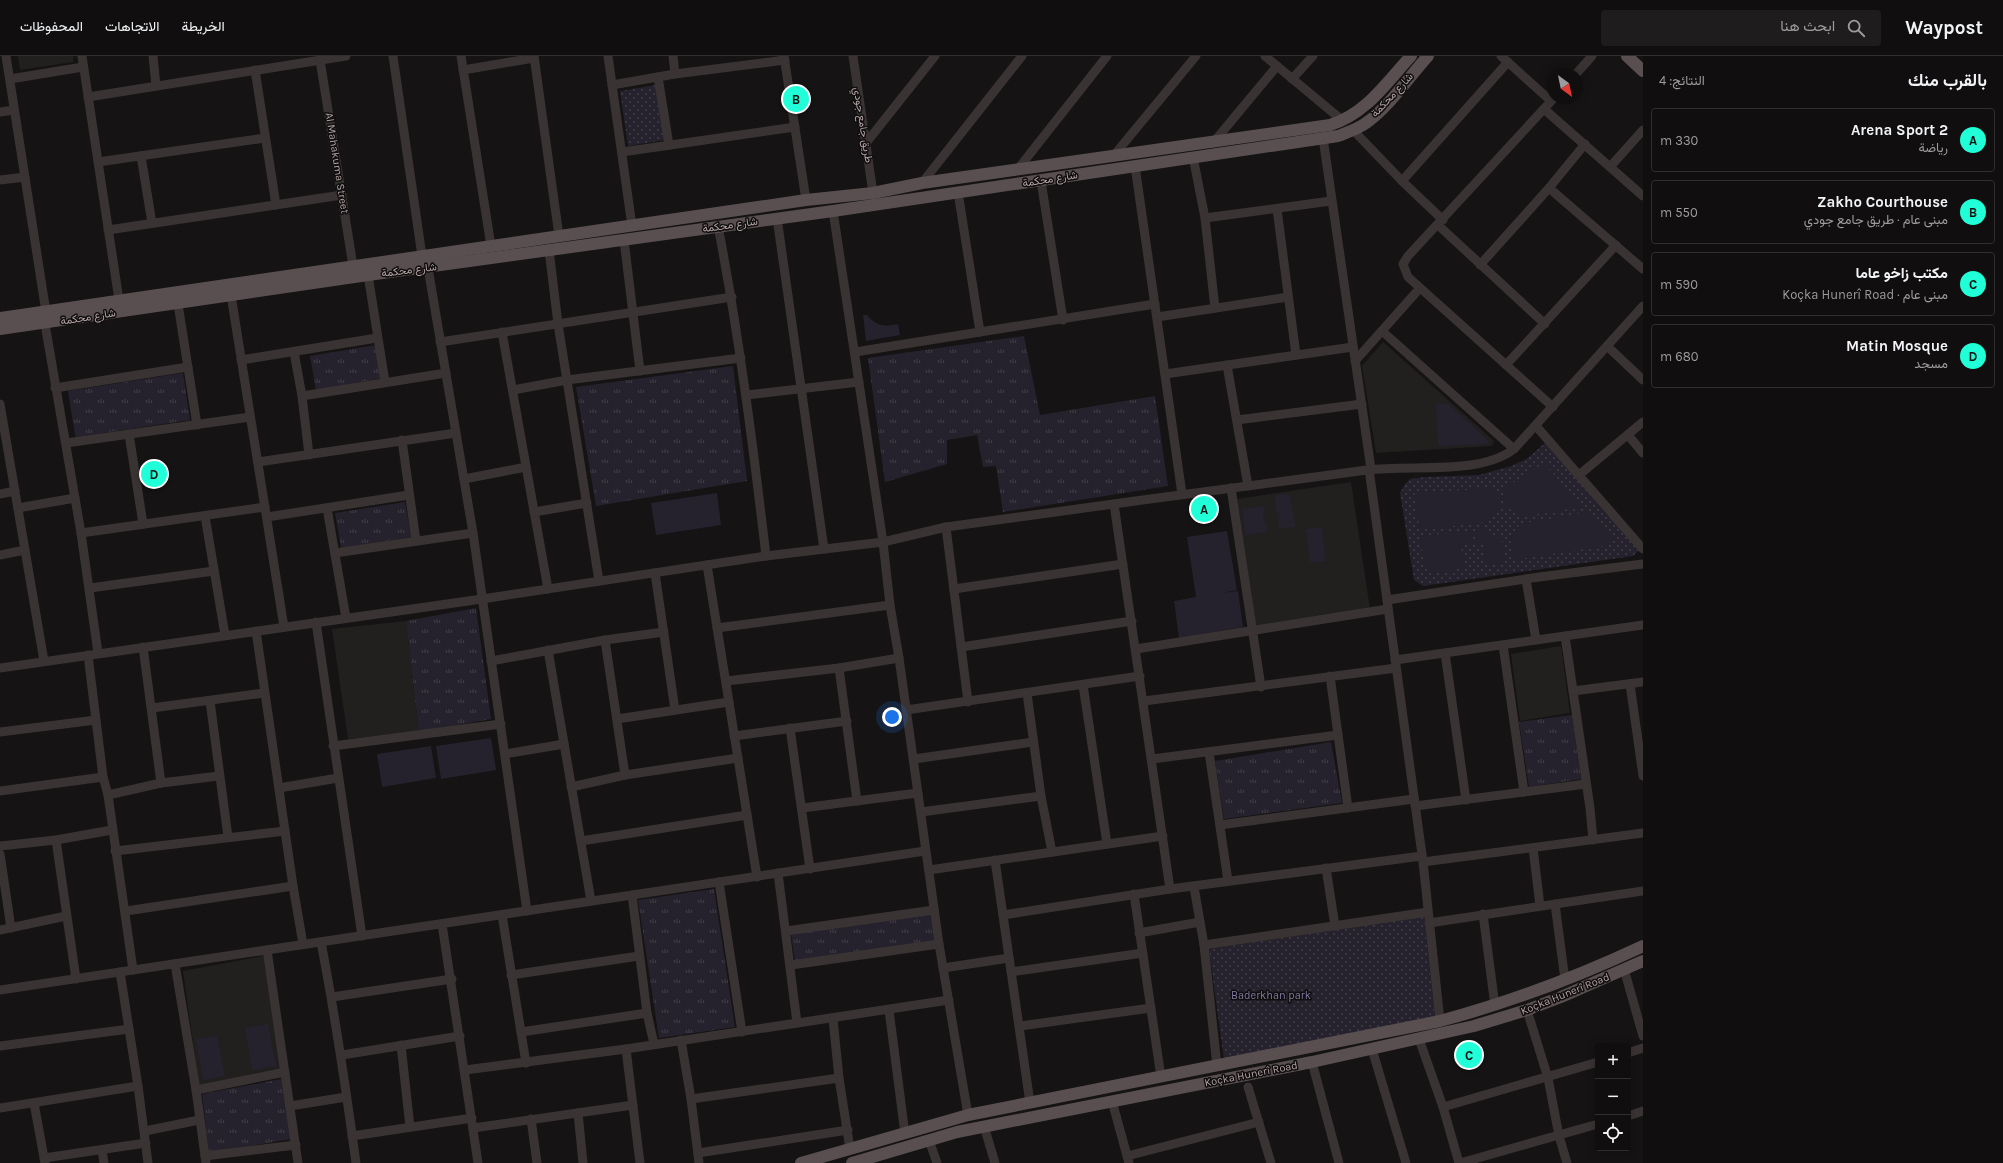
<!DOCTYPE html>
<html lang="ar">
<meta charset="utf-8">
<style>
:root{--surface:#100e0e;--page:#1e1c1c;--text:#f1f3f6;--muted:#9c9c9e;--line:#302e2e;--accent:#20ffd8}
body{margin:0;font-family:Karla,Vazirmatn,sans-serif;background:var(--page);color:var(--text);direction:rtl}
.controls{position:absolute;right:12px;bottom:12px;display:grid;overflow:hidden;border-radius:4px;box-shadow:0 2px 10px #0003}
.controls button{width:36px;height:36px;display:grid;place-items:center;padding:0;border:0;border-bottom:1px solid var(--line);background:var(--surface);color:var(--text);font:20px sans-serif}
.compass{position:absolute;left:1547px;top:12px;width:36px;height:36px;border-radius:50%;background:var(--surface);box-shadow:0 2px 10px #0003;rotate:147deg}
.you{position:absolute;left:892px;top:661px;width:14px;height:14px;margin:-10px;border:3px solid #fff;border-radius:50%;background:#1a73e8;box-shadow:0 0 0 6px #1a73e833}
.badge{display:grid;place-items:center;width:26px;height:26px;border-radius:50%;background:var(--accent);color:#111;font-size:13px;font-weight:700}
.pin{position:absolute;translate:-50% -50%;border:2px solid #fff;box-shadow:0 1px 4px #0006}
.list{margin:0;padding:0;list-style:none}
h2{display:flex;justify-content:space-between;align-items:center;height:52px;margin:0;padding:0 16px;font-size:17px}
h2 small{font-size:13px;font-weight:400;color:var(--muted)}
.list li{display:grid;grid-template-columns:26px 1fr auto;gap:12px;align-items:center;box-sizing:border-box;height:64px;margin:0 8px 8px;padding:0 8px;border:1px solid var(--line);border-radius:4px}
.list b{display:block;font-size:15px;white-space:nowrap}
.list p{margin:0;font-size:13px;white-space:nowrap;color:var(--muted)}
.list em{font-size:13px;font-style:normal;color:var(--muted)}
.icon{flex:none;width:22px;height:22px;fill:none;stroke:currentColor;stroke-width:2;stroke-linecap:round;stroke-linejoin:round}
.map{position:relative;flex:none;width:1643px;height:1107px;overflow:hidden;direction:ltr}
header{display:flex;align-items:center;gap:24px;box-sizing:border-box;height:56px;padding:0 20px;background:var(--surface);border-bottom:1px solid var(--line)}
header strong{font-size:19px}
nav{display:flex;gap:22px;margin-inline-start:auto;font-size:14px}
.search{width:280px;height:36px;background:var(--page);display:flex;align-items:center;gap:10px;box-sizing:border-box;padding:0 14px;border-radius:4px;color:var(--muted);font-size:15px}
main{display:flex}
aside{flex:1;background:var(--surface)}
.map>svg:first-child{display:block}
.built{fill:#221f1f}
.grass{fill:url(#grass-tufts)}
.park{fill:url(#park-dots)}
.garden{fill:#25222d}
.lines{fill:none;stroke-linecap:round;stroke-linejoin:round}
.minor{stroke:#3a3333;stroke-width:9}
.major{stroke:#594f50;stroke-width:12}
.labels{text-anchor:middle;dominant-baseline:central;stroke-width:3;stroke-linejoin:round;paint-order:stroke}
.street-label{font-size:11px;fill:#b6a3a6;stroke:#0f0e0e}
.park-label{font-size:11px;fill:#8278a3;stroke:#0f0e0e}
</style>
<header>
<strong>Waypost</strong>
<div class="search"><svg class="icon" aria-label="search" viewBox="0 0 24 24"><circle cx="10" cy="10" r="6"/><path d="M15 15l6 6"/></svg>ابحث هنا</div>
<nav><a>الخريطة</a><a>الاتجاهات</a><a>المحفوظات</a></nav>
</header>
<main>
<aside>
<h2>بالقرب منك<small>النتائج: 4</small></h2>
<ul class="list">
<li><span class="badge">A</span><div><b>Arena Sport 2</b><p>رياضة</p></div><em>330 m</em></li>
<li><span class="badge">B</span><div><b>Zakho Courthouse</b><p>مبنى عام · طريق جامع جودي</p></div><em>550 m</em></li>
<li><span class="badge">C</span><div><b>مكتب زاخو عاما</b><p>مبنى عام · Koçka Hunerî Road</p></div><em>590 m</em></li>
<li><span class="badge">D</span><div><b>Matin Mosque</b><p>مسجد</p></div><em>680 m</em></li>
</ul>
</aside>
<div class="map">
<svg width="1643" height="1107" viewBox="0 0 1643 1107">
<defs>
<pattern id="grass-tufts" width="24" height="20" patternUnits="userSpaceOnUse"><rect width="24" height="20" fill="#25222d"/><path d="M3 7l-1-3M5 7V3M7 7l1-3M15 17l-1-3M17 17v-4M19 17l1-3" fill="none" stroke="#423f48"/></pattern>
<pattern id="park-dots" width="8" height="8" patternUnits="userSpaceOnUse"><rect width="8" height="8" fill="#25222d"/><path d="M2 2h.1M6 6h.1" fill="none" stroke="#423f48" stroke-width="1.8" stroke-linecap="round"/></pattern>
</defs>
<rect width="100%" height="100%" fill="#151313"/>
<!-- built -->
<g class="built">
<path d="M18 0H73V6L20 14Z"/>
<path d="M1383 286 1494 385 1492 390 1376 397 1362 310Z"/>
<path d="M1351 426 1370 553 1256 570 1237 443Z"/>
<path d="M406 565 419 676 348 683 332 573Z"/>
<path d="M1561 590 1570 657 1520 665 1511 598Z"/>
<path d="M263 900 281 1012 199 1029 183 915Z"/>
</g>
<!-- grass -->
<g class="grass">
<path d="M1024 280 1040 359 1155 340 1168 430 1003 456 996 410 983 411 977 379 947 384V408L885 426 868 302Z"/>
<path d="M382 288 388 321 316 334 310 300Z"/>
<path d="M733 310 747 425 596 450 576 331Z"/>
<path d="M183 317 190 364 76 381 75 379 68 335Z"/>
<path d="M405 446 411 481 341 492 335 457Z"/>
<path d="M476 552 491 663 419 676 406 565Z"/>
<path d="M1572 659 1581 723 1529 731 1519 666Z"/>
<path d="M1331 686 1342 747 1224 763 1215 705Z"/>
<path d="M714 833 735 971 659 982 638 844Z"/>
<path d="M930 859 934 885 795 905 791 878Z"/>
<path d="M281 1023 291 1083 209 1097 202 1038Z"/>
</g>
<!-- park -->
<g class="park">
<path d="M656 29 665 84 628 90 620 35Z"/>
<path d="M1546 386 1550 388 1600 451 1640 493 1633 500 1423 530 1414 524 1400 437 1405 428 1410 423 1425 421 1479 419 1511 410 1528 402Z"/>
<path d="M1424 860 1435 961 1224 1004 1209 893Z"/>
</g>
<!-- garden -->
<g class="garden">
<path d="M863 259H867C876 270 885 271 898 268L900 279 866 285Z"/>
<path d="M1447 347 1488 384V388L1438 390 1436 348Z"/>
<path d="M1541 409H1546L1582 451 1518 461 1513 455 1504 450 1503 429H1509Z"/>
<path d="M1496 431 1501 453 1495 455 1485 466 1420 474 1414 441 1415 436 1467 434Z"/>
<path d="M717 437 721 469 656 479 651 447Z"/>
<path d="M1289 438 1296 471 1279 473 1278 463 1280 458 1276 455 1275 439Z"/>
<path d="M1264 450 1265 455 1263 462 1266 468 1267 476 1245 479 1242 453Z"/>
<path d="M1588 456 1614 482 1610 489 1513 504 1510 481 1517 475 1519 468Z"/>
<path d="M1322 471 1326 505 1310 507 1306 473Z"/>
<path d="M1487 472 1491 478 1502 483 1505 506 1485 509 1484 487H1477L1475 473Z"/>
<path d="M1227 475 1237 534 1222 537 1238 535 1243 571 1179 582 1174 545 1196 541 1187 481Z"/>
<path d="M1472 475 1474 486 1461 489 1464 512C1421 520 1426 523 1420 480Z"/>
<path d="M491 682 496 714 441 723 436 690Z"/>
<path d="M431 690 436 722 382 731 377 698Z"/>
<path d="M268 968 276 1010 252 1014 245 972Z"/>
<path d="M217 980 225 1020 203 1024 196 983Z"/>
</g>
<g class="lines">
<!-- minor -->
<g class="minor">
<path d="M6 0 46 256"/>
<path d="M82 0 119 244"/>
<path d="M153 0 156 30"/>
<path d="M393 0 422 200"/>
<path d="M461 0 491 190"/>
<path d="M534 0 559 180"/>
<path d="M608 0 632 170"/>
<path d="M673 0 675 18"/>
<path d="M784 0 806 144"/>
<path d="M853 0 873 137"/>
<path d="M1265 0 1343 65"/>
<path d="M1501 0 1551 45"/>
<path d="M320 4 353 210"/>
<path d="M255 14 276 149"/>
<path d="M463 14 534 2"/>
<path d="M1576 18 1592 0"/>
<path d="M658 21 669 89"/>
<path d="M10 23 83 11"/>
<path d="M1292 23 1313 0"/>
<path d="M612 29 675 18 785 4"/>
<path d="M88 41 346 0"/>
<path d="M1544 53 1643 140"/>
<path d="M0 56 14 54"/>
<path d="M1353 74 1402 125 1443 164"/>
<path d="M1323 82 1371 413"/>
<path d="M866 87 935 0"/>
<path d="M1213 87 1277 10"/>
<path d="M622 96 795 71"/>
<path d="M1115 98 1196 0"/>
<path d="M141 100 152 167"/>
<path d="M1193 101 1205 162 1215 252"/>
<path d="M98 106 265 82"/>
<path d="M1135 110 1182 438"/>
<path d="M1610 111 1643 74"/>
<path d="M1018 113 1107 0"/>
<path d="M0 124 25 121"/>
<path d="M1041 125 1063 264"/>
<path d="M1402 125 1508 6"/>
<path d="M922 127 1022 0"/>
<path d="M1549 132 1643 213"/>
<path d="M958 136 980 276"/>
<path d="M1277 153 1296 299"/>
<path d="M833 155 883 486 890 549 899 602 939 888 968 1059"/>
<path d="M777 162 824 493"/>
<path d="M1205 162 1331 145"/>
<path d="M1438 169 1545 268"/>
<path d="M718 170C739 279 753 389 766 500"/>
<path d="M108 174 342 139"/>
<path d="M624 184 640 315"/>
<path d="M549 194 558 268 599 525"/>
<path d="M1480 209 1549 132 1585 88"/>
<path d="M428 212 473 477 527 855"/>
<path d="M368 219 385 326"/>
<path d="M231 239 284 571"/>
<path d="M178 248 197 369"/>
<path d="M1157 261 1288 241"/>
<path d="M45 268 81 477 98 597"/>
<path d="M1382 275 1514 393"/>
<path d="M502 276 548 533"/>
<path d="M440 286 732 241"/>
<path d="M1607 290 1643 324"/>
<path d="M294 296 302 340 309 399"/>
<path d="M855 296 1155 248"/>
<path d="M241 304 377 282"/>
<path d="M1355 305 1420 232"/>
<path d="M1227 309 1248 430"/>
<path d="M1506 309 1616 189"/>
<path d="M1165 318 1353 291"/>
<path d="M55 332 188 311"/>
<path d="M513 334 567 324 741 302"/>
<path d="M747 339 859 326"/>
<path d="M302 340 446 317"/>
<path d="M0 348 44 605"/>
<path d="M1553 351 1408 221 1403 208 1408 200 1554 42"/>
<path d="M1237 364 1362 348"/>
<path d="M1536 370 1643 493"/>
<path d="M129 378 143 468"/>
<path d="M1628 379 1643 397"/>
<path d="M402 384 416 485"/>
<path d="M66 387 250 361"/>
<path d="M258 406 456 377"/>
<path d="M1369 413 1423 806 1440 965"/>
<path d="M1579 419 1643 366"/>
<path d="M464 423 526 411"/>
<path d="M1231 432 1261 631"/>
<path d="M0 438 15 435"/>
<path d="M1114 448 1170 833"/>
<path d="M18 452 75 442"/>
<path d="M327 452 346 562"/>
<path d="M534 456 587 447"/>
<path d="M205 460 225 579"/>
<path d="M267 461 409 439"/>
<path d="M946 471 968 646"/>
<path d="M81 477 265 451"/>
<path d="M335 497 473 477"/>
<path d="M0 499 25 494"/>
<path d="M707 509 757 821"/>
<path d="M655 517 675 654"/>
<path d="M1526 523 1536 584"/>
<path d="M90 532 214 515"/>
<path d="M954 533 1123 508"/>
<path d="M1387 544 1539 521 1643 508"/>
<path d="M316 566 362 880"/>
<path d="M717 572 890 549"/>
<path d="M256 575 293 830 303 888"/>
<path d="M1565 580 1590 752 1593 784"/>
<path d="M605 584 625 719"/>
<path d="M1503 589 1524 736"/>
<path d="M143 591 161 727"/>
<path d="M961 591 1132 565"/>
<path d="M1136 593 1388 553"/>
<path d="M548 594 591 845"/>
<path d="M1445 597 1466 744"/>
<path d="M88 599 103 721 108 739 133 914"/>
<path d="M1395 604 1643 569"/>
<path d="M491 605 605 584 664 576"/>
<path d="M0 612 482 543 766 500 883 486 946 471C1086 452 1227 432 1367 414 1411 408 1479 420 1514 393L1643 250"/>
<path d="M839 612 857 745"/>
<path d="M1330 620 1348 752"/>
<path d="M726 625 839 612 899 602"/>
<path d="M1630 628 1643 720"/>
<path d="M1083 629 1107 788"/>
<path d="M1573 635 1643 626"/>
<path d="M1027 637 1041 740 1052 796"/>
<path d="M210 645 228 781"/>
<path d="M1144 645 1396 612"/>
<path d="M152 652 264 637"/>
<path d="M906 654 1140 620"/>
<path d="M617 663 729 646"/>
<path d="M790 672 810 813"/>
<path d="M0 676 96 664"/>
<path d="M734 680 847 665"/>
<path d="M333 690 501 668"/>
<path d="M1209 696 1228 825"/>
<path d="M505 698 564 688"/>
<path d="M914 703 1033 686"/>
<path d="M1152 703 1338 679"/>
<path d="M571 731 625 719 738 702"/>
<path d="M279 732 338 722"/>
<path d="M0 735 103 721"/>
<path d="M108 739 161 727 219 720"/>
<path d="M1415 750 1586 728"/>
<path d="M802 752 918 737"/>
<path d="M921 756 1041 740"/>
<path d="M1220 769 1414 743"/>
<path d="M56 784 76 923"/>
<path d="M581 785 747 759"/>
<path d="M0 790 56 784 112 774"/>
<path d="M1533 792 1540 850"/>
<path d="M115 795 285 775"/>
<path d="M0 798 11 872"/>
<path d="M995 804 1030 1047"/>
<path d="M1423 806 1643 777"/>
<path d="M1326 812 1335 870"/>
<path d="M929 814 1163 780"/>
<path d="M778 817 797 967"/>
<path d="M719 826 742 976"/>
<path d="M1194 831 1204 889 1217 1010"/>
<path d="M1134 838 1161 1021"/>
<path d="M632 839 647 957 654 988"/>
<path d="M1555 848 1565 924"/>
<path d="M126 855 293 830"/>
<path d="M1483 858 1495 950"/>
<path d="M502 859 526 1007"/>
<path d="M1003 859 1170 833 1422 800"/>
<path d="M1429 867 1643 835"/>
<path d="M442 868 478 1107"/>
<path d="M0 874 66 860"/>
<path d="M786 875 934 854"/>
<path d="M1139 877 1200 866"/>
<path d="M321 886C335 959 346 1033 356 1107"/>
<path d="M1204 889 1428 856"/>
<path d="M267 894 298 1107"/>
<path d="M175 908 196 1034 206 1107"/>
<path d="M791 909 939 888"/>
<path d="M943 912 1009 902"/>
<path d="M1624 913 1643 980"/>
<path d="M1011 916 1143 897"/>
<path d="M511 919 639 900"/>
<path d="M0 934 925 795"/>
<path d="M332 941 452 923"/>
<path d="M889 954 905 1078"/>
<path d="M1527 954 1548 1022 1559 1080 1567 1107"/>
<path d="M833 963 839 1022 850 1093"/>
<path d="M1020 970 1151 952"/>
<path d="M521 976 647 957"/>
<path d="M1419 983 1443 1051 1459 1107"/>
<path d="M681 984 691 1043 699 1107"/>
<path d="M401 989 410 1071"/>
<path d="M0 990 129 973"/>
<path d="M626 993 640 1107"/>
<path d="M1372 993 1406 1107"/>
<path d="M1628 997 1643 992"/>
<path d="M342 999 460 980"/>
<path d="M1312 1006 1339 1107"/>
<path d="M465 1014 626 993 949 944"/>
<path d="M138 1030 148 1107"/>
<path d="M1248 1031 1271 1107"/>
<path d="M196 1034 285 1016"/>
<path d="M691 1043 839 1022"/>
<path d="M1112 1045 1129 1107"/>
<path d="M34 1047 45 1107"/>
<path d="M290 1050 346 1041"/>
<path d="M1443 1051 1598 1006"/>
<path d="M0 1052 138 1030 120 916"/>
<path d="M578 1057 583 1107"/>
<path d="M1628 1060 1643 1055"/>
<path d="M531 1063 537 1107"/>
<path d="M984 1070 995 1107"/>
<path d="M473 1072 633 1049"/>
<path d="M145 1075 199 1064"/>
<path d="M352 1080 472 1062"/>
<path d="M929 1084 937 1107"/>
<path d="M102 1094 104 1107"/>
<path d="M698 1097 848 1074"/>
<path d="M205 1100 296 1089"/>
<path d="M1127 1100 1259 1066"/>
<path d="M44 1102 146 1087"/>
<path d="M1460 1107 1598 1068"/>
</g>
<!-- major -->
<g class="major">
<path d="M1627 0 1643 15"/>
<path d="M0 262 806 144 873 137 922 127 1330 69C1366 58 1386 27 1411 0"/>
<path d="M0 273 368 219 833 155 1338 80C1348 76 1358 73 1366 67 1389 51 1409 21 1428 0"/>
<path d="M801 1107 968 1059 1440 965C1511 946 1577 921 1643 890"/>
<path d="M852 1107 957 1076 1312 1006 1474 970 1527 954 1561 941 1643 905"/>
</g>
</g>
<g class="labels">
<!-- street labels -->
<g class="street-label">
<text transform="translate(1392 39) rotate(-47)">شارع محكمة</text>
<text transform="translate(863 69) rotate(81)">طريق جامع جودي</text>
<text transform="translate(337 107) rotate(81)">Al Mahakuma Street</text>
<text transform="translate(1050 123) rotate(-9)">شارع محكمة</text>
<text transform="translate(730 169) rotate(-8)">شارع محكمة</text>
<text transform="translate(409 214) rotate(-7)">شارع محكمة</text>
<text transform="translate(88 261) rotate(-9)">شارع محكمة</text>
<text transform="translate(1565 938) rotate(-22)">Koçka Hunerî Road</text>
<text transform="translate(1251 1018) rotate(-11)">Koçka Hunerî Road</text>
</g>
<!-- park labels -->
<g class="park-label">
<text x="1271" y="939">Baderkhan park</text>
</g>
</g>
</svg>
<div class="controls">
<button>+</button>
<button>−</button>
<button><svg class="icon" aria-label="locate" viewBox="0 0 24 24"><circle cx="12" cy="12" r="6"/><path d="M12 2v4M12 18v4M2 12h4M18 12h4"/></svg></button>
</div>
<svg class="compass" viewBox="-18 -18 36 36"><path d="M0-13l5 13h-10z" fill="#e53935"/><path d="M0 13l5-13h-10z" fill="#9c9c9e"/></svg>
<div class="you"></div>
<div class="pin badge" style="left:1204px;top:453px">A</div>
<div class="pin badge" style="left:796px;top:43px">B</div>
<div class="pin badge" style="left:1469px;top:999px">C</div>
<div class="pin badge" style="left:154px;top:418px">D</div>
</div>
</main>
